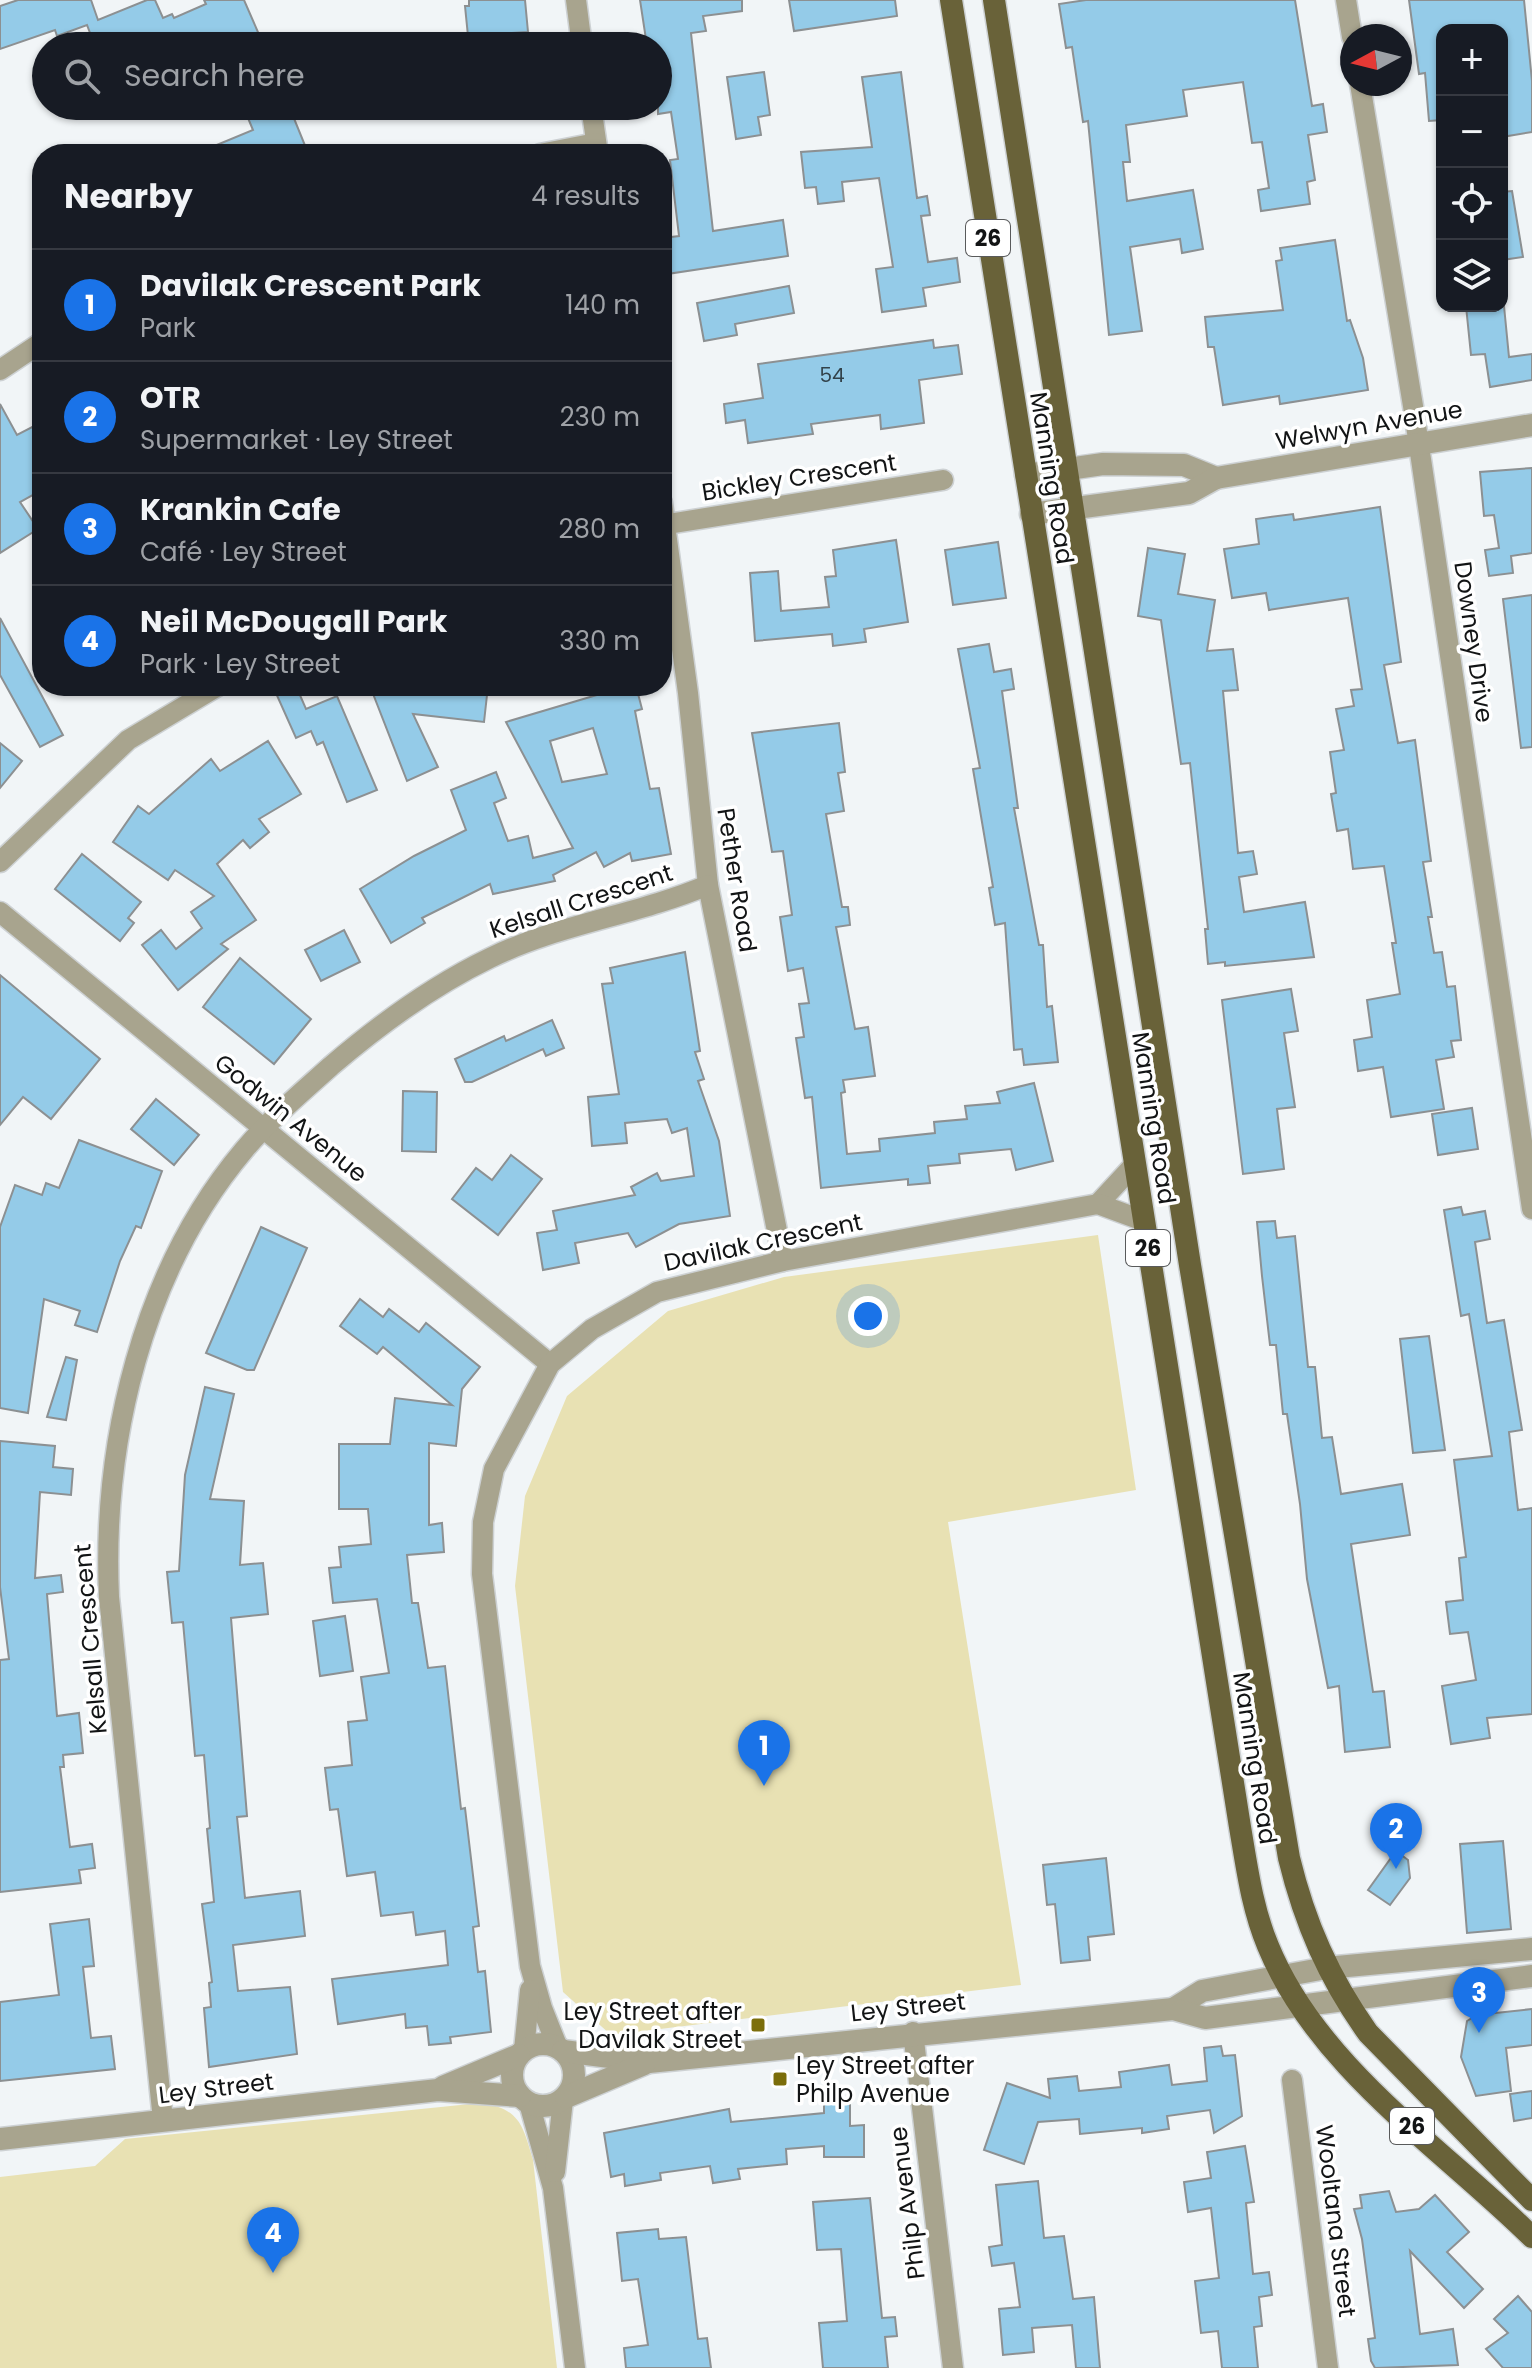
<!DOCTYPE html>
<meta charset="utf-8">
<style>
:root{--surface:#171b24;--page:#20242c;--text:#f1f3f6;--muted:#9ea1a6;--line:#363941;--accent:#1a73e8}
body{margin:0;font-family:Poppins,sans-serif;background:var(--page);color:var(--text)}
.controls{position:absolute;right:24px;top:24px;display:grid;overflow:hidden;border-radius:16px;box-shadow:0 2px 6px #0004}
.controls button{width:72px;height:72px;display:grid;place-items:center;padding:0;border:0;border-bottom:2px solid var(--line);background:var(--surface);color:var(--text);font:40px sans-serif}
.compass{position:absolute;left:1340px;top:24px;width:72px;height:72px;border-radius:50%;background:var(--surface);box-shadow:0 2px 6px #0004;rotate:263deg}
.you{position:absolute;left:868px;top:1316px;width:28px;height:28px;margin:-20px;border:6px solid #fff;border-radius:50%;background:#1a73e8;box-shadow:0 0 0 12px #1a73e833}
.badge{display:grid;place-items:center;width:52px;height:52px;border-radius:50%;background:var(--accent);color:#fff;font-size:26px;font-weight:700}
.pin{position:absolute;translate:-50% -66px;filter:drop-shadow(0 2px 4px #0008)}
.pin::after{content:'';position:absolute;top:42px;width:28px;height:24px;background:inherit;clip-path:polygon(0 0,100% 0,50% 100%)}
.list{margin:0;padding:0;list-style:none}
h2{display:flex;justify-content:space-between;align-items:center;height:104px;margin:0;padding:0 32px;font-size:34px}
h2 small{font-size:26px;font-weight:400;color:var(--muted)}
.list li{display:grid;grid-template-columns:52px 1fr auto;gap:24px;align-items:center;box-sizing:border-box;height:112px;padding:0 32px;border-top:2px solid var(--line)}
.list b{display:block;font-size:30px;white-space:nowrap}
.list p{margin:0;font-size:26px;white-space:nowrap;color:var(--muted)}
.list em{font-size:26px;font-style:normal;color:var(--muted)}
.icon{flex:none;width:44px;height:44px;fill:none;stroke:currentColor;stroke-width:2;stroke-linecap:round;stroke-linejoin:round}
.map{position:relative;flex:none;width:1532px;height:2368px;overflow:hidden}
.search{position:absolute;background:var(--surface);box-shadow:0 2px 6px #0004;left:32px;top:32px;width:640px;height:88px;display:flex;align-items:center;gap:20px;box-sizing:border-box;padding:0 28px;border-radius:44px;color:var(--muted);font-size:30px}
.panel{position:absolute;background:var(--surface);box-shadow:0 2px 6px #0004;left:32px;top:144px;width:640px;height:552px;border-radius:32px}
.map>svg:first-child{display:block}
.green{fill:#e8e1b3}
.building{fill:#94cbe8;stroke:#8c9092;stroke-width:2;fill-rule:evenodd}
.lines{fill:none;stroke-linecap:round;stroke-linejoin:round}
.minor-casing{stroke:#cdd1d3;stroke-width:23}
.tertiary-casing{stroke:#cdd1d3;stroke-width:25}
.primary-casing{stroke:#cdd1d3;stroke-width:25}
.minor{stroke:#a8a48e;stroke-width:20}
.tertiary{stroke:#a8a48e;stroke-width:22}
.primary{stroke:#696239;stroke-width:22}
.poi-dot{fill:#7c6e0b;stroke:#fff;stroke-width:3}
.labels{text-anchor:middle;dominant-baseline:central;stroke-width:7;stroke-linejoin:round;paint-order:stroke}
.number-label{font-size:20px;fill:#32424a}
.shield{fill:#fff;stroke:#595a5b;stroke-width:2}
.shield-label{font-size:22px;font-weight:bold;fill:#121415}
.street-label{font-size:24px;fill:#121415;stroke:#fff}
.poi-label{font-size:24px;fill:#121415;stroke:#fff;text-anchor:end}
</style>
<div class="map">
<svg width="1532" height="2368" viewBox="0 0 1532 2368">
<rect width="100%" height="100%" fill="#f1f5f7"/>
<!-- green -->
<g class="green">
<path d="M1098 1235 1136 1490 948 1522 1021 1985 611 2035 563 1992 515 1586 525 1496 567 1396 668 1311 784 1277Z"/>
<path d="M480 2103C520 2108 523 2126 533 2160L557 2368H0V2177L95 2166 125 2139Z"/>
</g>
<!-- building -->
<g class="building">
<path d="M18 0H91L98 20 147 0H155L163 18 172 14 174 18 206 4 204 0H244L264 46H95L87 25 57 36 55 30 0 49V6Z"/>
<path d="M469 0H525L528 32 468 36 465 6H469Z"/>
<path d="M640 0H742V11L703 16 706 31 691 33 713 231 783 220 788 256 667 274 662 238 679 236 670 160 678 159 671 112 658 114V46H647Z"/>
<path d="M789 0H895L897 16 794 31Z"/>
<path d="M1086 0H1295L1312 106 1323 104 1327 132 1308 135 1315 180 1307 182 1310 204 1261 211 1258 190 1269 188 1262 142 1252 143 1243 82 1183 90 1187 116 1126 125 1130 162H1123L1127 201 1193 190 1203 249 1182 253 1180 239 1130 247 1142 331 1109 335 1088 121 1083 122 1072 47 1066 48 1059 4Z"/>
<path d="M1409 0H1524L1532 81V132L1502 137V30H1442V120L1429 121 1425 73 1419 74Z"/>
<path d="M764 72 770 115 758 117 761 135 736 139 727 77Z"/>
<path d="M901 72 917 198 927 196 930 215 921 216 928 262 957 258 960 282 923 288 926 306 882 312 876 269 893 267 879 178 842 182 844 201 818 204 816 187 805 188 801 152 872 147 862 77Z"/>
<path d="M243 106H289L306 148 291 154H195L253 130Z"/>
<path d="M1512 191 1523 257 1502 260V192Z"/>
<path d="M1335 240 1347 321 1350 320 1363 358 1368 390 1280 404 1279 396 1223 405 1214 347H1208L1205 317 1283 310 1276 261 1282 260 1280 248Z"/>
<path d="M789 286 794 313 735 324 737 335 704 341 697 303Z"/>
<path d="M1466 306H1504L1509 357 1532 354V380L1490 387 1485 354 1471 355Z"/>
<path d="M933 340 934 348 958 345 962 374 919 380 924 423 881 429 880 415 811 424 813 434 748 443 745 420 726 423 724 404 763 398 758 364Z"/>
<path d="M0 404 17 435 42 422V490L20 502 38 529 0 553Z"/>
<path d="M1532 468V553L1511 556 1513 573 1489 576 1485 550 1499 548 1494 515 1484 516 1480 472Z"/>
<path d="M1380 507 1401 662 1384 665 1398 743 1415 740 1431 861 1423 862 1432 917H1428L1434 953 1442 952 1447 987 1455 986 1461 1040 1451 1041 1454 1057 1436 1060 1444 1109 1391 1117 1383 1067 1358 1071 1354 1040 1372 1037 1367 1000 1400 994 1392 943H1396L1384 866 1353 869 1348 829 1337 831 1331 794 1336 793 1330 752 1344 750 1336 709 1354 706 1351 690 1362 689 1348 598 1269 610 1266 593 1232 598 1224 549 1259 544 1256 519 1293 514 1294 520Z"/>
<path d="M896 540 908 622 864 629 866 642 833 646 832 634 755 641 750 573 778 571 781 611 829 607 825 577 836 576 833 550Z"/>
<path d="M998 542 1006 598 953 605 945 550Z"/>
<path d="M1148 548 1185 554 1178 594 1215 600 1207 651 1233 649 1238 690 1223 691 1238 853 1253 851 1257 874 1239 877 1244 912 1305 902 1314 957 1225 966V962L1208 964 1205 929H1208L1190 763 1181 764 1161 620 1138 616Z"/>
<path d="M1532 595V747L1521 748 1503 599Z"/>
<path d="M0 618 63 735 40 747 0 675Z"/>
<path d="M989 644 994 672 1011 669 1014 689 1002 691 1018 808H1014L1039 945H1043L1047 1007 1052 1006 1058 1062 1024 1065 1022 1049 1014 1050 1005 923 995 925 989 888 993 887 973 769 980 768 958 649Z"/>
<path d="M286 686H296L306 709 337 696 377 790 347 802 323 742 317 745 311 731 296 738 275 691Z"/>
<path d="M370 686H488L484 722 413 714 438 767 407 781Z"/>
<path d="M627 686H636L642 709 635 711 650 789 659 788 671 854 632 861 630 853 604 867 596 852 553 875 555 881 493 894 490 884 422 918 425 923 391 943 360 889 414 856 466 830 451 790 496 772 506 798 494 803 508 841 528 836 533 858 573 848 506 722ZM593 728 607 774 562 782 550 741Z"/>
<path d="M839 723 845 772 838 773 844 811 826 814 842 907H848L850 925 836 927 855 1029 868 1027 875 1076 843 1080 845 1092 841 1093 847 1154 880 1151 879 1139 935 1133 934 1122 967 1119 965 1106 1000 1103 997 1092 1034 1083 1053 1161 1016 1170 1011 1149 959 1154 960 1163 928 1166 930 1183 908 1185V1179L821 1188 812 1097 805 1098 796 1038 804 1037 799 1004 809 1003 803 968 788 971 780 917 792 915 783 851 772 852 752 733Z"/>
<path d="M268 741 301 794 259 819 269 832 250 848 243 840 217 864 256 920 221 944 228 949 178 990 142 945 161 930 176 949 202 928 191 912 214 896 175 870 168 880 113 842 138 806 149 814 211 759 220 771Z"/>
<path d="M0 743 22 761 0 788Z"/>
<path d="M82 854 141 902 128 918 134 923 120 941 55 889Z"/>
<path d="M344 930 360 962 321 981 305 950Z"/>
<path d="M685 952 700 1051 695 1052 704 1079 698 1081 719 1141 730 1216 679 1224 636 1247 628 1233 575 1243 579 1263 543 1270 537 1233 557 1230 553 1211 635 1195 631 1187 657 1173 661 1181 694 1176 687 1128 672 1133 667 1119 625 1123 627 1143 592 1146 588 1097 619 1094 602 984 613 983 610 968Z"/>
<path d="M240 958 311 1019 274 1064 203 1007Z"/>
<path d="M0 975 100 1059 51 1119 23 1097 0 1125Z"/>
<path d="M1291 989 1298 1031 1284 1033 1295 1107 1277 1109 1284 1169 1243 1174 1222 1000Z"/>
<path d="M552 1020 564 1048 546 1056 543 1049 472 1082H465L455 1059 504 1036 506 1041Z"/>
<path d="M403 1091 437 1092 436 1152 402 1151Z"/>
<path d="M156 1099 199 1135 174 1165 131 1129Z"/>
<path d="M1472 1108 1478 1149 1438 1155 1432 1114Z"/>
<path d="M79 1140 162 1171 141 1228 136 1226 120 1261 97 1332 75 1325 80 1311 44 1299 28 1413 0 1408V1227L15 1185 42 1195 46 1183 59 1188Z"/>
<path d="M511 1155 542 1179 498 1235 452 1199 476 1168 492 1180Z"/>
<path d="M1461 1207 1463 1215 1485 1211 1490 1239 1475 1242 1487 1323 1504 1320 1522 1430 1509 1432 1518 1510 1532 1508V1714L1487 1718 1490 1738 1451 1744 1442 1686 1476 1680 1468 1632 1450 1634 1446 1602 1463 1600 1459 1558 1466 1557 1454 1460 1492 1456 1469 1314 1461 1316 1444 1210Z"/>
<path d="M1275 1221 1277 1238 1295 1236 1308 1367H1315L1322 1438 1332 1437 1341 1494 1402 1484 1410 1535 1351 1544 1373 1692 1384 1691 1390 1747 1345 1752 1339 1686 1328 1688 1307 1579 1300 1504 1287 1414H1283L1276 1345H1270L1262 1276 1257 1222Z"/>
<path d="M261 1227 307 1248 254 1370H247L206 1353Z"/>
<path d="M360 1299 383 1317 389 1309 419 1332 426 1323 480 1367 462 1389 456 1446 429 1443V1525L442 1523 444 1552 407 1555 412 1603H418L428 1668 445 1666 461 1809 465 1808 479 1926 473 1927 478 1972 485 1971 491 2032 450 2037 451 2043 429 2045 427 2026 406 2028 405 2014 338 2024 332 1979 448 1965 445 1931 416 1935 413 1912 381 1916 375 1872 347 1876 338 1809 330 1810 325 1768 352 1765 348 1722 367 1720 361 1677 389 1673 377 1599 333 1603 329 1568 341 1567 339 1547 371 1544 368 1509H339V1444H390L395 1398 452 1405 383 1347 377 1354 340 1326Z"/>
<path d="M1429 1336 1445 1450 1413 1453 1400 1339Z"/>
<path d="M66 1357 77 1360 66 1420 47 1417Z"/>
<path d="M205 1387 234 1394 210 1499 244 1501 240 1565 263 1563 268 1614 231 1618 247 1816 237 1817 245 1898 300 1891 305 1936 233 1945 238 1991 290 1987 297 2054 209 2067 204 2008 211 2007 209 1983 212 1982 202 1904 214 1902 207 1829 210 1828 204 1755 195 1756 183 1622 172 1623 167 1572 179 1571 185 1475Z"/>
<path d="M0 1441 55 1446 53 1467 73 1469 71 1495 40 1492 35 1578 61 1575 63 1592 47 1594 57 1716 79 1713 83 1753 63 1755 64 1767H60L70 1847 92 1844 95 1868 79 1870 81 1883 0 1892V1660L9 1659 0 1587Z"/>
<path d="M345 1616 353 1671 320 1676 313 1621Z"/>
<path d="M1503 1841 1511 1929 1467 1933 1460 1844Z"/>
<path d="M1396 1851 1408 1860 1410 1878 1390 1905 1368 1890Z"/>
<path d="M1106 1858 1114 1934 1088 1937 1090 1960 1061 1963 1055 1904 1047 1905 1043 1865Z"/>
<path d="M89 1919 94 1966 83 1967 91 2038 111 2036 115 2069 0 2081V2002L59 1995 50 1924Z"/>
<path d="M1532 2009V2045L1506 2048 1511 2091 1476 2096 1461 2057 1467 2021 1477 2015Z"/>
<path d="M1221 2046 1223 2056 1235 2055 1242 2116 1214 2133 1210 2110 1167 2116 1169 2129 1142 2133V2128L1080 2134 1079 2119 1038 2122 1024 2164 984 2150 1007 2083 1050 2098 1048 2079 1077 2076 1079 2091 1121 2087 1119 2072 1169 2065 1172 2085 1207 2081 1204 2048Z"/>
<path d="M1532 2091V2118L1514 2121 1510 2094Z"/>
<path d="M824 2100H850V2126L864 2125V2157H824V2146L786 2149 787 2164 738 2169 740 2179 713 2183 710 2166 660 2173 661 2180 625 2186 624 2174 611 2177 604 2133 729 2109 731 2122 824 2113Z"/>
<path d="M1245 2146 1254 2202 1246 2203 1253 2274 1269 2272 1272 2295 1259 2297 1262 2326 1254 2327 1258 2368H1222L1218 2331 1201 2333 1195 2281 1219 2278 1211 2208 1188 2212 1184 2182 1211 2178 1207 2152Z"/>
<path d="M1038 2181 1044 2238 1064 2236 1073 2299 1094 2297 1100 2368H1076L1072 2325 1032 2328 1034 2352 1003 2355 999 2309 1020 2307 1014 2263 992 2266 989 2247 1002 2245 996 2185Z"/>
<path d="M1389 2191 1396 2212 1419 2209 1435 2195 1469 2232 1447 2252 1483 2289 1464 2308 1410 2251 1420 2334 1453 2329 1458 2365 1375 2368 1371 2361 1368 2339 1375 2338 1362 2239 1354 2209 1362 2208 1360 2195Z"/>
<path d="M870 2198 882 2318 895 2317 897 2336 885 2337 888 2368H823L819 2323 847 2321 841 2249 817 2250 813 2202Z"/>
<path d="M658 2229 659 2239 686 2237 698 2339 707 2338 711 2368H626L624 2348 648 2345 638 2279 622 2281 617 2233Z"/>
<path d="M1518 2296 1532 2312V2368H1503L1486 2349 1508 2333 1494 2319Z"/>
</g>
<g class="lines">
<defs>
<g id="minor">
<path d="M576 0 582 46"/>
<path d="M1346 0 1352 37"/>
<path d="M1360 84 1414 412 1532 1209"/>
<path d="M591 106 598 154"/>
<path d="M540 154 596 143"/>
<path d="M0 370 42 342"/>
<path d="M662 503 688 693 708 885 783 1261"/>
<path d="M662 525 943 480"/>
<path d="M0 862 128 740 218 686"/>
<path d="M0 912 550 1364"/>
<path d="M1098 1204 1135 1164"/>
<path d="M913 2032 953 2368"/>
<path d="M558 2048 542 2008 530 1966 482 1574 483 1522 494 1469 550 1364 592 1329 657 1292 783 1261 1098 1204 1144 1221"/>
<path d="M524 2050 530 1990"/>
<path d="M1292 2080 1328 2368"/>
<path d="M529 2103 553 2188 575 2368"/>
<path d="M163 2120 109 1597C102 1443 142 1271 244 1150 270 1119 301 1093 331 1066 380 1024 432 986 490 958 559 924 637 915 708 885"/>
<path d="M555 2172 563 2100"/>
</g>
<g id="tertiary">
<path d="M1026 475 1103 464 1184 465 1216 478"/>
<path d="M1031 514 1189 493 1216 478 1532 425"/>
<path d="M1173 2009 1202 1991 1326 1968 1532 1949"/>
<circle cx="543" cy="2075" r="31"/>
<path d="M563 2051 649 2062 1173 2009 1205 2018 1532 1976"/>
<path d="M443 2087 519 2055"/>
<path d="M566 2097 644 2064"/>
<path d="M0 2139 438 2090 520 2096"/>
</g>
<g id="primary">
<path d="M951 0 1240 1827C1247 1868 1252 1908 1268 1946 1318 2068 1441 2147 1532 2237"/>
<path d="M994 0 1190 1265 1289 1858C1305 1924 1329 1978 1368 2033L1532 2200"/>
</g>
</defs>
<!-- minor casing -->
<use href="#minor" class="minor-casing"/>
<!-- tertiary casing -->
<use href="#tertiary" class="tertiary-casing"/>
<!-- primary casing -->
<use href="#primary" class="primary-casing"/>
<!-- minor -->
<use href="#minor" class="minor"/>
<!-- tertiary -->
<use href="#tertiary" class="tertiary"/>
<!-- primary -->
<use href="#primary" class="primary"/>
</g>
<!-- markers -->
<g class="poi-dot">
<rect x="750" y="2017" width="16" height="16" rx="4"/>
<rect x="772" y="2071" width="16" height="16" rx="4"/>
</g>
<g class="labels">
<!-- number labels -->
<g class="number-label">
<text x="832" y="375">54</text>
</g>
<!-- shield labels -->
<g class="shield">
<rect x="966" y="220" width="44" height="36" rx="6"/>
<rect x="1126" y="1230" width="44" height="36" rx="6"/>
<rect x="1390" y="2108" width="44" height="36" rx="6"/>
</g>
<g class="shield-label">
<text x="988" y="238">26</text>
<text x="1148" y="1248">26</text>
<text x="1412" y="2126">26</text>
</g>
<!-- street labels -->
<g class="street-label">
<text transform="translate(1369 425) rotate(-10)">Welwyn Avenue</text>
<text transform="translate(799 477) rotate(-9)">Bickley Crescent</text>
<text transform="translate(1052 478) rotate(81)">Manning Road</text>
<text transform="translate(1474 642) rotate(82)">Downey Drive</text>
<text transform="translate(737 880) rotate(81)">Pether Road</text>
<text transform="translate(581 901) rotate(-18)">Kelsall Crescent</text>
<text transform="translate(291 1118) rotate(39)">Godwin Avenue</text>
<text transform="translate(1154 1118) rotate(81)">Manning Road</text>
<text transform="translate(763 1242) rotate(-12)">Davilak Crescent</text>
<text transform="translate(90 1639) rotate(-95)">Kelsall Crescent</text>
<text transform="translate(1255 1758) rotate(81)">Manning Road</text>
<text transform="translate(908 2007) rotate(-6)">Ley Street</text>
<text transform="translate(216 2088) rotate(-7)">Ley Street</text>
<text transform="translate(907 2203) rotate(-97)">Philp Avenue</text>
<text transform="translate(1336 2221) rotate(83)">Wooltana Street</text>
</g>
<!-- poi labels -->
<g class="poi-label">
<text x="742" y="2011">Ley Street after<tspan x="742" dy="28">Davilak Street</tspan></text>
<text x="796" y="2065" text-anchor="start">Ley Street after<tspan x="796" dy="28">Philp Avenue</tspan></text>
</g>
</g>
</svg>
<div class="controls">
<button>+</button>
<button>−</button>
<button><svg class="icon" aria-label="locate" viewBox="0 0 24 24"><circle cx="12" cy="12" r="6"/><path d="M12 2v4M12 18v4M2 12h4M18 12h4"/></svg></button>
<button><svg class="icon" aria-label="layers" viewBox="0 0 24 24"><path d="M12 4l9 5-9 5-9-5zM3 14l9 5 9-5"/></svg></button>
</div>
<svg class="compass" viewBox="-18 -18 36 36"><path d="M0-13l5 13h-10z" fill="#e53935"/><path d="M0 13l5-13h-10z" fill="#9ea1a6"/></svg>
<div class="you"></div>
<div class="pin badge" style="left:764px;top:1786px">1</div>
<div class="pin badge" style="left:1396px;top:1869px">2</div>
<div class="pin badge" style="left:1479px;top:2033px">3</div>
<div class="pin badge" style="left:273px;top:2273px">4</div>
<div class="search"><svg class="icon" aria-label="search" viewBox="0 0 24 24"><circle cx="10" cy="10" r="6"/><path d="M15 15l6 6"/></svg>Search here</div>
<section class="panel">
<h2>Nearby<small>4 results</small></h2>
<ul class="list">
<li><span class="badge">1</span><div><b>Davilak Crescent Park</b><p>Park</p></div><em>140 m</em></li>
<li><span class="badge">2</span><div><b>OTR</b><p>Supermarket · Ley Street</p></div><em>230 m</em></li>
<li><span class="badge">3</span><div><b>Krankin Cafe</b><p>Café · Ley Street</p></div><em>280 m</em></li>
<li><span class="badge">4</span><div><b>Neil McDougall Park</b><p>Park · Ley Street</p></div><em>330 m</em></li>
</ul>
</section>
</div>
